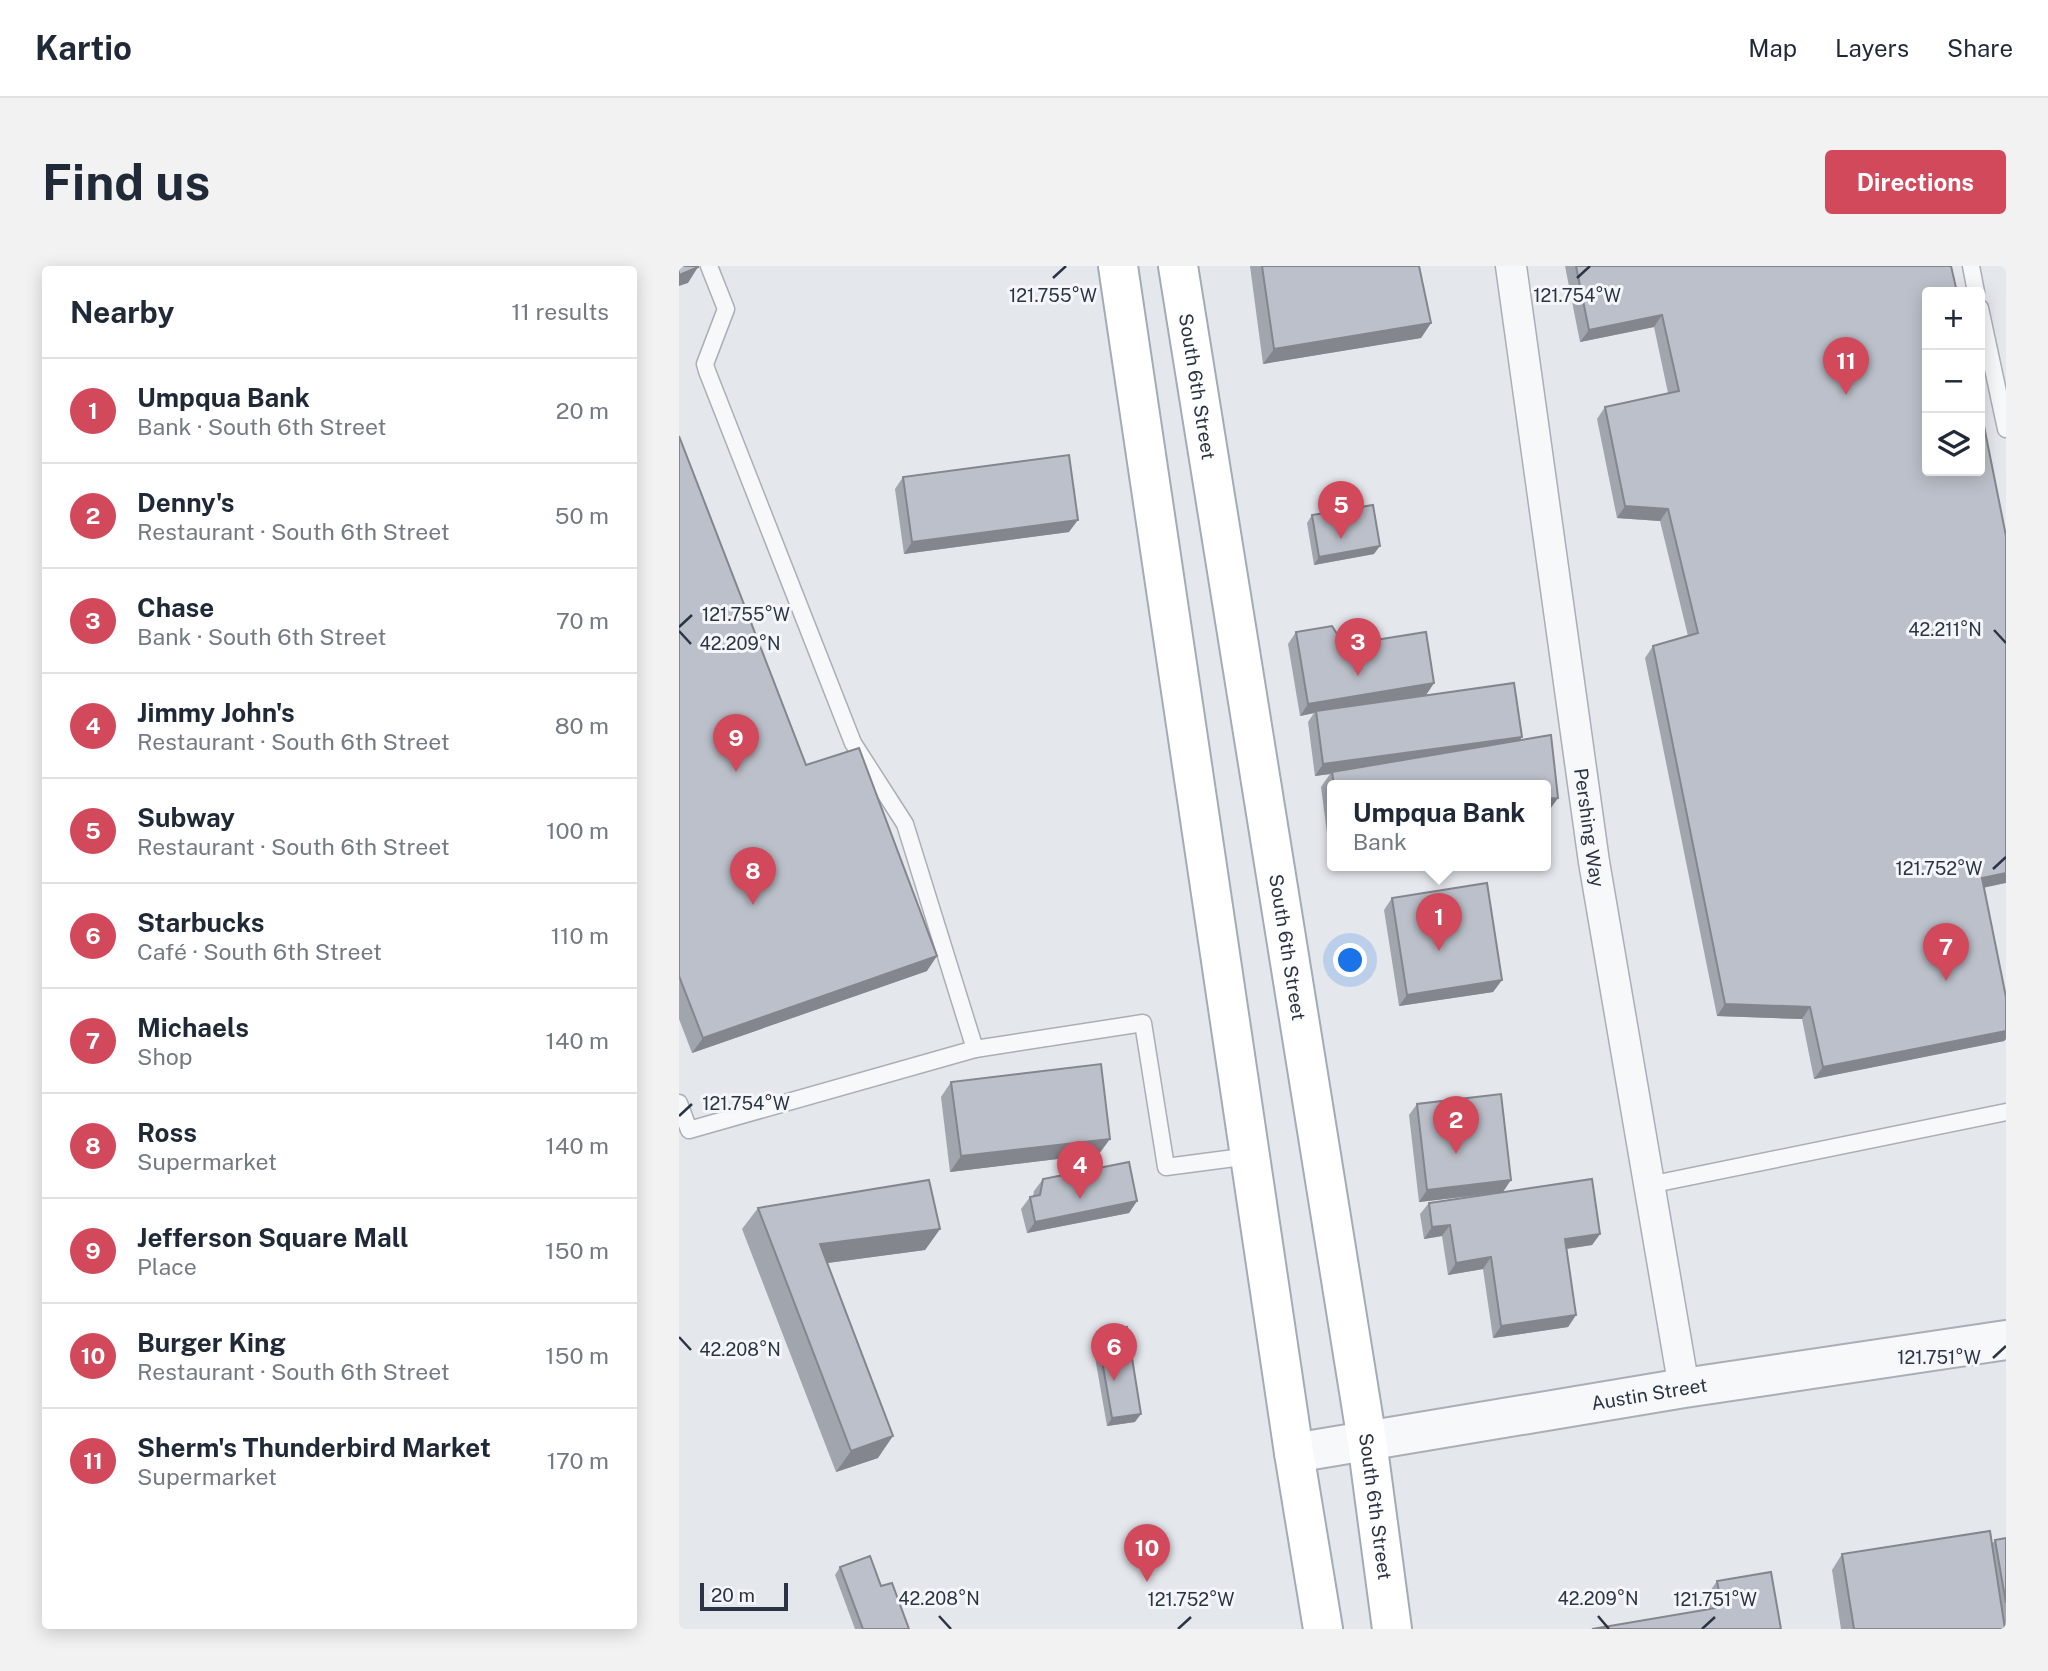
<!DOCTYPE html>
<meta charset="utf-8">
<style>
:root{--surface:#fff;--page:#f2f2f3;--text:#1f2937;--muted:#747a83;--line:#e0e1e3;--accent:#d1495b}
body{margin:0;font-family:"Public Sans",sans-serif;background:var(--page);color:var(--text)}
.controls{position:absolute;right:21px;top:21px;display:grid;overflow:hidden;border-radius:7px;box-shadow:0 4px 18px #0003}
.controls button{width:63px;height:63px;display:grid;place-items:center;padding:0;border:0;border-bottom:2px solid var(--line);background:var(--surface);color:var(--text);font:35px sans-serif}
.scale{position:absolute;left:21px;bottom:18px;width:88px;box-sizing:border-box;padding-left:7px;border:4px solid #2b3445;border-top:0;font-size:19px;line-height:24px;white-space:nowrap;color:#2b3445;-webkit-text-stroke:5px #f4f6f9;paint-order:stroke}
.you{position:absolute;left:672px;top:695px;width:24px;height:24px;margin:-18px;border:5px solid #fff;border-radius:50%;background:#1a73e8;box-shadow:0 0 0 10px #1a73e833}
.badge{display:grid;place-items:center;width:46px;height:46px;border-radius:50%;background:var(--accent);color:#fff;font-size:23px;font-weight:700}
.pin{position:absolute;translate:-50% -58px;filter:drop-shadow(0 2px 4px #0008)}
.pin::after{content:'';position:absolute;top:37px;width:24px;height:21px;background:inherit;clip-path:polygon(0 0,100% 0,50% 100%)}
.popup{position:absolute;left:648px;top:514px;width:224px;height:91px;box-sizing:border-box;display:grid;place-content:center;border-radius:7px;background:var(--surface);filter:drop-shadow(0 2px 5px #0005);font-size:23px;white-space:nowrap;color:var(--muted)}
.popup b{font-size:26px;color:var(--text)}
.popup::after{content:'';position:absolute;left:50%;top:100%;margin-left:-14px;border:14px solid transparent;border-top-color:var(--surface)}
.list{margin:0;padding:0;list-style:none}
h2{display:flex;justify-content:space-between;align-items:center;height:91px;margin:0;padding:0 28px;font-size:30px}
h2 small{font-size:23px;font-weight:400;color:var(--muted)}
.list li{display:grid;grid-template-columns:46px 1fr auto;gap:21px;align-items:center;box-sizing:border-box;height:105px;padding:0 28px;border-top:2px solid var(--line)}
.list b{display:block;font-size:26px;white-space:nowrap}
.list p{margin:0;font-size:23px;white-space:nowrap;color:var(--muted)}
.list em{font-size:23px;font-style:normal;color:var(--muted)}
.icon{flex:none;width:38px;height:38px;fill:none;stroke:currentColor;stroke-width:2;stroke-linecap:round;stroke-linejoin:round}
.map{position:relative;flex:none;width:1327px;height:1363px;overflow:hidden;border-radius:7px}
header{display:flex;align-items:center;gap:42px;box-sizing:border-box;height:98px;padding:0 35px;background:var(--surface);border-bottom:2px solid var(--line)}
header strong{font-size:33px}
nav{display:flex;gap:38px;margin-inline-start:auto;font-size:24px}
.intro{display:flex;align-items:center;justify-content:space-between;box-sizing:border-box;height:168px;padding:0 42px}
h1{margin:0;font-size:49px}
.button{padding:18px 32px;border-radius:7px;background:var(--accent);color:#fff;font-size:24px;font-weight:700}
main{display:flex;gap:42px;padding:0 42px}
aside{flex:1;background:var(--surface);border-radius:7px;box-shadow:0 4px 18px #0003}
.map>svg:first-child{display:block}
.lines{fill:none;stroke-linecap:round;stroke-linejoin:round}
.service-casing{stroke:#a9aeb7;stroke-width:19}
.minor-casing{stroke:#a9aeb7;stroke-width:33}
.tertiary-casing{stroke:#a9aeb7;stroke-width:42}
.primary-casing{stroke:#a3abb8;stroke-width:42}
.service{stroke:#f7f8fa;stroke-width:16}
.minor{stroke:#f7f8fa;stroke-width:30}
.tertiary{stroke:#f7f8fa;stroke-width:38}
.primary{stroke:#fff;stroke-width:38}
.wall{fill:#a1a5ae}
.shaded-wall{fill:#83868d}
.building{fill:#bbc0ca;stroke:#83868d;stroke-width:2}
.ticks{fill:none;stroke:#2b3445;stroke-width:2.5}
.labels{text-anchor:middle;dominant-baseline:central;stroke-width:6;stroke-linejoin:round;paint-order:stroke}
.street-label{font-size:19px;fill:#2b3445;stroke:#f4f6f9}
.ticks-label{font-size:18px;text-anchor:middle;fill:#2b3445;stroke:#f4f6f9;stroke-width:6;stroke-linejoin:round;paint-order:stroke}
</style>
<header>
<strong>Kartio</strong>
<nav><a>Map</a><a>Layers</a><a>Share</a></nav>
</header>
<div class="intro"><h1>Find us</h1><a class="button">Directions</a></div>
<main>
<aside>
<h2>Nearby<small>11 results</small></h2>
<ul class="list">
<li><span class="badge">1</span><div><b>Umpqua Bank</b><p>Bank · South 6th Street</p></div><em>20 m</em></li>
<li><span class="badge">2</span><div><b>Denny's</b><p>Restaurant · South 6th Street</p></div><em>50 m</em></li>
<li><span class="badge">3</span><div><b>Chase</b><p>Bank · South 6th Street</p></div><em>70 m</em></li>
<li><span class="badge">4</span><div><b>Jimmy John's</b><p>Restaurant · South 6th Street</p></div><em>80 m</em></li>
<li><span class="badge">5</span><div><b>Subway</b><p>Restaurant · South 6th Street</p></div><em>100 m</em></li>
<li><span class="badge">6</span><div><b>Starbucks</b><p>Café · South 6th Street</p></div><em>110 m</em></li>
<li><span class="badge">7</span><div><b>Michaels</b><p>Shop</p></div><em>140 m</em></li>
<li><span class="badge">8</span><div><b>Ross</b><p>Supermarket</p></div><em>140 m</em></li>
<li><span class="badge">9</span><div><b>Jefferson Square Mall</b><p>Place</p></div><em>150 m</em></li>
<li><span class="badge">10</span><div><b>Burger King</b><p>Restaurant · South 6th Street</p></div><em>150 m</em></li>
<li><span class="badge">11</span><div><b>Sherm's Thunderbird Market</b><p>Supermarket</p></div><em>170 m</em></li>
</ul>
</aside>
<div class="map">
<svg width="1327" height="1363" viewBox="0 0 1327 1363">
<rect width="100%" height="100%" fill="#e4e7ec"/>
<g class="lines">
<defs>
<g id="service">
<path d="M30 0 47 43 26 98 28 105 174 477 226 558 296 783 464 757 487 901 571 890"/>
<path d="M1292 0 1297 26"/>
<path d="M1301 42 1327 163"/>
<path d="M0 837 10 864 296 783"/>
<path d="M970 919 1327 846"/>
</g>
<g id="minor">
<path id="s1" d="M832 0 915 596 1005 1122"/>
</g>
<g id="tertiary">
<path id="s2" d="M615 1187 1005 1122 1327 1074"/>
</g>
<g id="primary">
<path d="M439 0 615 1187 644 1363"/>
<path id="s3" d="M499 0 688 1175 713 1363"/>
</g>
</defs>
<!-- service casing -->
<use href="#service" class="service-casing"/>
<!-- minor casing -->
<use href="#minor" class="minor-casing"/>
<!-- tertiary casing -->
<use href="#tertiary" class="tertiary-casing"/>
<!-- primary casing -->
<use href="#primary" class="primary-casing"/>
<!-- service -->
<use href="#service" class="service"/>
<!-- minor -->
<use href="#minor" class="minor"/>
<!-- tertiary -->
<use href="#tertiary" class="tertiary"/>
<!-- primary -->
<use href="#primary" class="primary"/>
</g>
<!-- wall -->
<g class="wall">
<path d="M571 0H740L752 57 742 72 584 98Z"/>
<path d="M886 0H1272L1305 621 1327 731V773L1325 775 1135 813 1123 753 1038 750 966 392 974 380 1009 370 981 255 938 252 918 153 926 141 989 127 975 61 901 76Z"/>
<path d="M0 170 127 499 248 705 13 787 0 753Z"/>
<path d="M224 211 390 266 225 288 216 223Z"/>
<path d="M633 249 695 288 635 299 628 257Z"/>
<path d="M653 360 665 379 747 366 755 417 747 429 727 432 835 417 843 471 840 475 872 469 879 532 868 547H867V519H653V575H649L642 521 651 508 636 510 629 456 635 447 621 450 609 378 617 366Z"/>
<path d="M713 632 823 714 814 726 720 740 705 644Z"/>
<path d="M272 816 420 888 271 906 262 831Z"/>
<path d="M738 838 824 926 921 968 913 979 888 983 897 1049 889 1061 814 1072 804 1003 769 1009 763 970 745 973 741 948 750 937 812 928 740 936 730 849Z"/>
<path d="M364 913 458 935 450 947 348 967 342 943 351 931 354 930 355 925Z"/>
<path d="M79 942 261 963 246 984 148 997 199 1192 157 1206 63 963Z"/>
<path d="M418 1066 456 1156 428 1160 413 1074Z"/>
<path d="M1327 1272V1363H1162L1153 1304 1163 1288 1313 1278 1316 1274Z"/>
<path d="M161 1301 202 1320 230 1363H176L156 1309Z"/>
<path d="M1038 1315 1102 1363 1029 1343 1027 1331Z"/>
</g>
<!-- shaded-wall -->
<g class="shaded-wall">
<path d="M19 1 9 17 0 20V9Z"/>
<path d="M983 49 975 61 901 76 910 64Z"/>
<path d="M752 57 742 72 584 98 595 83Z"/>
<path d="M946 240 989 243 981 255 938 252Z"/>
<path d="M399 254 390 266 225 288 233 276Z"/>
<path d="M701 280 695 288 635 299 640 291Z"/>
<path d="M755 417 747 429 637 447V445L635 447 621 450 629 438Z"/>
<path d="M843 471 835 483 653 506 651 508 636 510 644 498Z"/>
<path d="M879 532 868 547H867V533Z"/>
<path d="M1327 607V617L1294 624 1303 612Z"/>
<path d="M258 690 248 705 13 787 24 772Z"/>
<path d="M823 714 814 726 720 740 728 729Z"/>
<path d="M1046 738 1131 741 1123 753 1038 750Z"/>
<path d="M1327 765V773L1325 775 1135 813 1144 801Z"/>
<path d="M431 873 420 888 271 906 282 890Z"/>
<path d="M832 914 824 926 740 936 748 924Z"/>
<path d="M458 935 450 947 348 967 356 956Z"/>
<path d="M771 959 763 970 745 973 753 961Z"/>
<path d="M261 963 246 984 126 1000 141 978Z"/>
<path d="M921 968 913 979 878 984 886 973Z"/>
<path d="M812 991 804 1003 769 1009 777 997Z"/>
<path d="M897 1049 889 1061 814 1072 822 1060Z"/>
<path d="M462 1148 456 1156 428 1160 433 1152Z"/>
<path d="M214 1170 199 1192 157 1206 172 1185Z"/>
</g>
<!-- building -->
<g class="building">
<path d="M0 0H19V1L0 9Z"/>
<path d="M583 0H740L752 57 595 83Z"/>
<path d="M897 0H1272L1278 26H1248V205H1301V140L1327 270V607L1303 612 1327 731V765L1144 801 1131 741 1046 738 974 380 1019 367 989 243 946 240 926 141 1000 125 983 49 910 64Z"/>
<path d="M0 170 127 499 180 482 258 690 24 772 0 710Z"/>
<path d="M390 189 399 254 233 276 224 211Z"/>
<path d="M694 239 701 280 640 291 633 249Z"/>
<path d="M653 360 665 379 747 366 755 417 629 438 617 366Z"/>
<path d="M835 417 843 471 644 498 637 445Z"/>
<path d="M872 469 879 532 867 533V519H655L653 506Z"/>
<path d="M808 617 823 714 728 729 713 632Z"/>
<path d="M422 798 431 873 282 890 272 816Z"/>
<path d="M822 828 832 914 748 924 738 838Z"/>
<path d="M450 896 458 935 356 956 351 931 361 929 364 913Z"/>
<path d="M913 913 921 968 886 973 897 1049 822 1060 812 991 777 997 771 959 753 961 750 937Z"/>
<path d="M250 914 261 963 141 978 214 1170 172 1185 79 942Z"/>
<path d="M448 1061 462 1148 433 1152 418 1066Z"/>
<path d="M1311 1265 1326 1363H1175L1163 1288Z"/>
<path d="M1327 1272V1337L1316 1274Z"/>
<path d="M191 1290 202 1320 213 1317 230 1363H184L161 1301Z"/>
<path d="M1092 1306 1102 1363H913L1043 1341 1038 1315Z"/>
</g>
<!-- ticks -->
<path class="ticks" d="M374 12 387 0M898 12 911 0M0 361 13 349M1315 364 1327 377M0 365 12 378M1314 603 1327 591M0 850 13 838M0 1071 12 1084M1314 1092 1327 1080M260 1350 272 1363M919 1350 930 1363M499 1363 512 1351M1023 1363 1036 1351"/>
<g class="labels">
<!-- street labels -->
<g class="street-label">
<text stroke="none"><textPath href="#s3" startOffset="122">South 6th Street</textPath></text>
<text stroke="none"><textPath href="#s1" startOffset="567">Pershing Way</textPath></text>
<text stroke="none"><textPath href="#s3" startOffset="690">South 6th Street</textPath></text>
<text stroke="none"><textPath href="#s2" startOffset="360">Austin Street</textPath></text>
<text stroke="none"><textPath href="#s3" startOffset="1256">South 6th Street</textPath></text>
</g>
</g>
<g class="ticks-label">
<text x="898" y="36">121.754°W</text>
<text x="374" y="36">121.755°W</text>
<text x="67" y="355">121.755°W</text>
<text x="1266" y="370">42.211°N</text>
<text x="61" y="384">42.209°N</text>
<text x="1260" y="609">121.752°W</text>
<text x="67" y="844">121.754°W</text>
<text x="61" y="1090">42.208°N</text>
<text x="1260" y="1098">121.751°W</text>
<text x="260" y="1339">42.208°N</text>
<text x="919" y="1339">42.209°N</text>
<text x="512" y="1340">121.752°W</text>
<text x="1036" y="1340">121.751°W</text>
</g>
</svg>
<div class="controls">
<button>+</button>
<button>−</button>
<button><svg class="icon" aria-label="layers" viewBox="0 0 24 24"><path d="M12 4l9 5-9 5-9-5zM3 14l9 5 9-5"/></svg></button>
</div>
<div class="scale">20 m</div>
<div class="you"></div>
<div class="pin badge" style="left:760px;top:685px">1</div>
<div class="popup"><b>Umpqua Bank</b>Bank</div>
<div class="pin badge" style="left:777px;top:888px">2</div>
<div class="pin badge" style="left:679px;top:410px">3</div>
<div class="pin badge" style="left:401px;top:933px">4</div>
<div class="pin badge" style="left:662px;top:273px">5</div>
<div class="pin badge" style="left:435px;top:1115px">6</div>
<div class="pin badge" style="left:1267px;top:715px">7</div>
<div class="pin badge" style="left:74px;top:639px">8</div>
<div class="pin badge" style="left:57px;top:506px">9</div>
<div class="pin badge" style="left:468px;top:1316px">10</div>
<div class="pin badge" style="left:1167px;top:129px">11</div>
</div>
</main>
